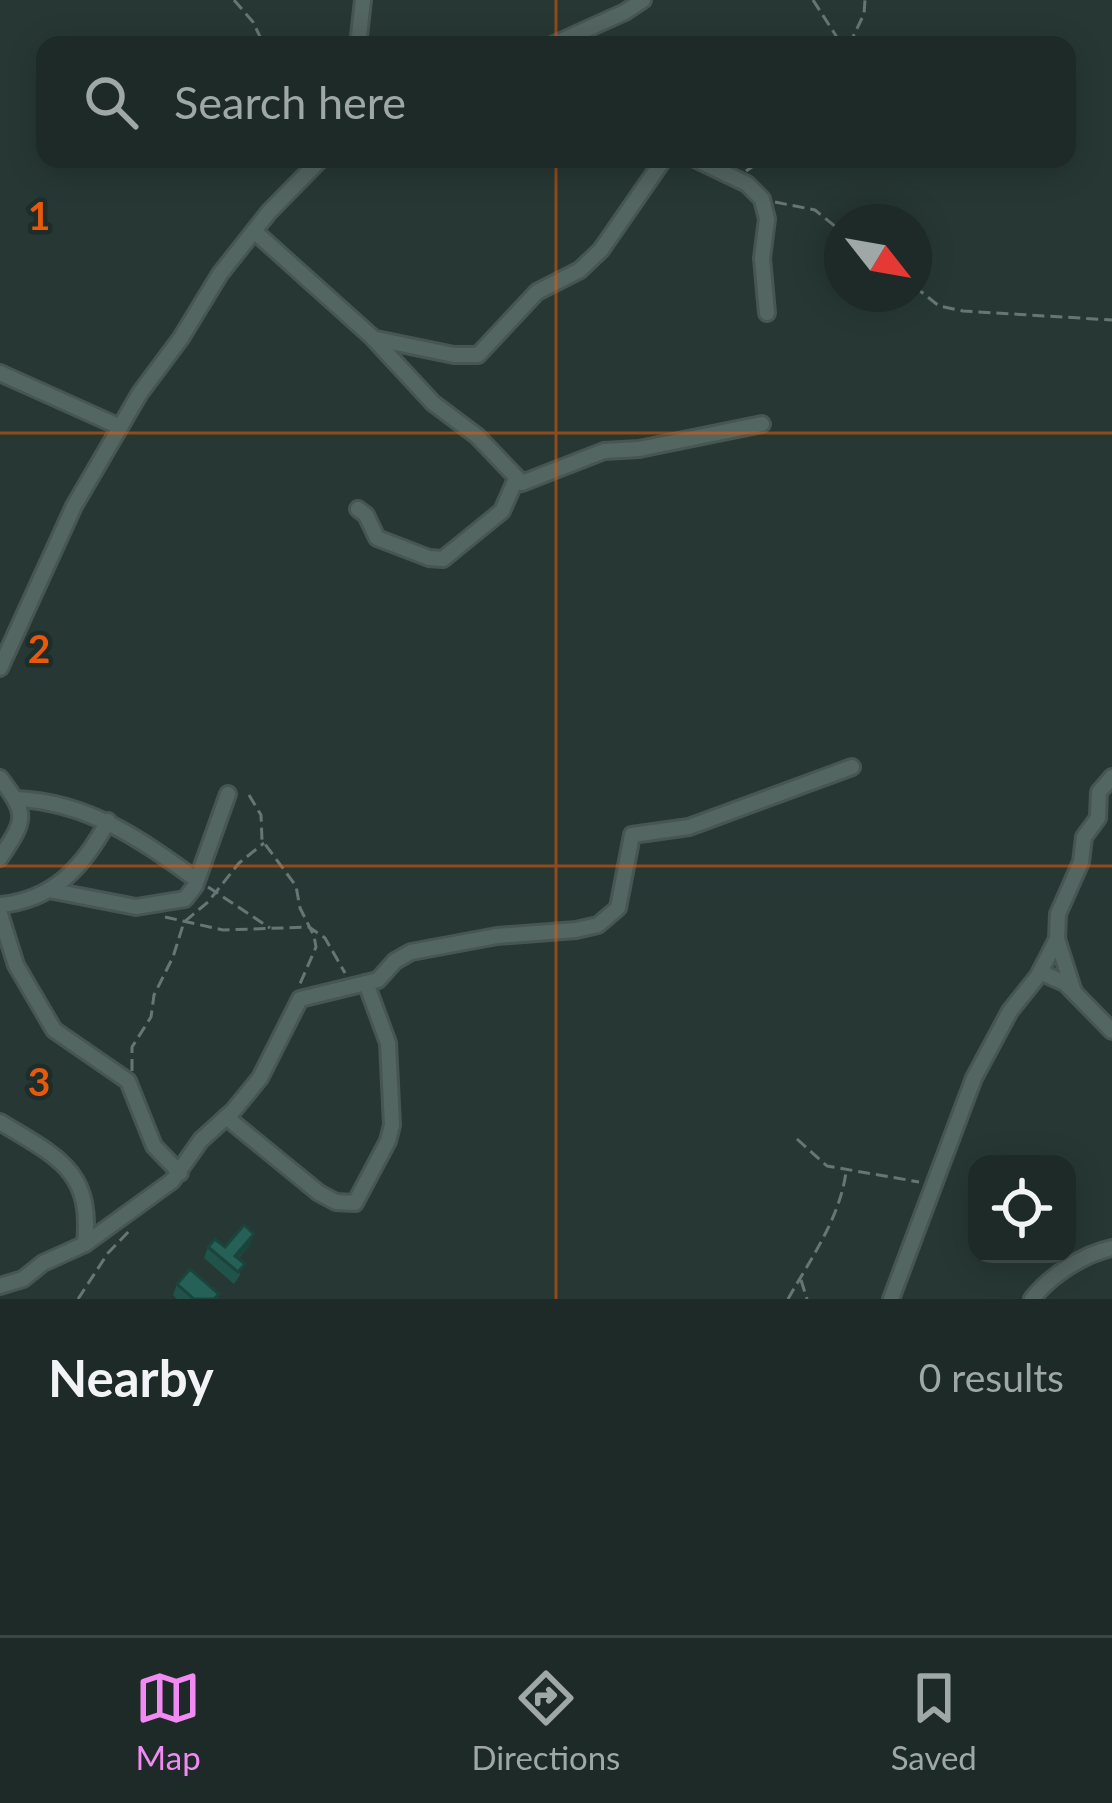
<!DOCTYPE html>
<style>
:root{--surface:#1d2a27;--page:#2a3633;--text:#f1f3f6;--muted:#a0a7a7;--line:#3b4644;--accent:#f28af3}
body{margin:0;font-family:Lato,sans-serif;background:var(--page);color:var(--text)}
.controls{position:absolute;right:36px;bottom:36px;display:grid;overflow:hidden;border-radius:24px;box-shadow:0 6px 30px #0003}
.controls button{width:108px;height:108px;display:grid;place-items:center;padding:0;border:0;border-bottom:3px solid var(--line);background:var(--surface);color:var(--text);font:60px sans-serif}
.compass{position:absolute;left:824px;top:204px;width:108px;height:108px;border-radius:50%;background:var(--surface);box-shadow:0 6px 30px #0003;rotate:121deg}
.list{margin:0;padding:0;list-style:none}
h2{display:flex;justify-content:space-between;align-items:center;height:156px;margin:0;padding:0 48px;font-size:51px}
h2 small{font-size:39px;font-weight:400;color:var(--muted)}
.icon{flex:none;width:66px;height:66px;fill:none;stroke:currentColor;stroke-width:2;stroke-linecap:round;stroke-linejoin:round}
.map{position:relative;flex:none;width:1112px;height:1299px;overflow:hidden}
.search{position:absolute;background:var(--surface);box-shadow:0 6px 30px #0003;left:36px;right:36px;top:36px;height:132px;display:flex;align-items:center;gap:30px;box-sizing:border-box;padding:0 42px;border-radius:24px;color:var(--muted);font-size:45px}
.sheet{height:336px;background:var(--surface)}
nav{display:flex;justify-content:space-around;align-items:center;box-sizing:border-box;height:168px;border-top:3px solid var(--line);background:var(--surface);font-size:33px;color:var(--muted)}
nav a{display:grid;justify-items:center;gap:6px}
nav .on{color:var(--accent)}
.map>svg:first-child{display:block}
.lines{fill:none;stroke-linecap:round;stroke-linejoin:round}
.minor-casing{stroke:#485653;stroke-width:20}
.path{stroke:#677673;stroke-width:3;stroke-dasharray:12 6;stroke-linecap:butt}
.minor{stroke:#546662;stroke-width:14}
.wall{fill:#20534a}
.shaded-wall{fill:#1a443c}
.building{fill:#256156;stroke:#1a443c;stroke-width:3}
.grid{fill:none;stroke:#e8590c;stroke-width:3;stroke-opacity:0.55}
.grid-label{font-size:39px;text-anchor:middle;font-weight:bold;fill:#e8590c;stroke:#1d2d2a;stroke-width:9;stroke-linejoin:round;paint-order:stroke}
</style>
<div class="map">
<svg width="1112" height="1299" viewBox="0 0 1112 1299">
<rect width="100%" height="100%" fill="#273834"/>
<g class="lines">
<defs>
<g id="minor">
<path d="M358 45 363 0"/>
<path d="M552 45 625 12 643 0"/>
<path d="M695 159 747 184 762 199 767 219 762 258 767 313"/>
<path d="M254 231 371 336 433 403 477 436 522 483 604 451 639 449 762 424"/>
<path d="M376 339 454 355H478L537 292 580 270 601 250 664 159"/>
<path d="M0 373 120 427"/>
<path d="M358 509 366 515 377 538 429 558 443 559 502 511 516 479"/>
<path d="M0 668 74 506 140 393 181 338 220 274 269 212 321 159"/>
<path d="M0 778C28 815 26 819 0 858"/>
<path d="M17 799C88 802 140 839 197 880"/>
<path d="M49 890 136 907 185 899 195 886 228 794"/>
<path d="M0 905C54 900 84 866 108 821"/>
<path d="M0 914 16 965 54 1030 128 1081 154 1146 180 1173"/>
<path d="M1040 972 1065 983 1112 1031"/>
<path d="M1074 992 1057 939 1058 914 1081 862 1084 837 1098 818 1099 792 1112 777"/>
<path d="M226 1117 319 1193 336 1202 355 1203 388 1141 392 1125 388 1043 366 983"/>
<path d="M0 1122C57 1157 93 1170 85 1244"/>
<path d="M0 1286 23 1279 43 1263 85 1244 172 1181 201 1140 233 1111 260 1078 300 999 378 980 395 961 411 952 497 936 576 930 598 925 618 908 632 835 689 827 852 767"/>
<path d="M891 1299 974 1078 1010 1011 1038 976 1057 939"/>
<path d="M1032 1299C1050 1276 1083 1254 1112 1248"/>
</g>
</defs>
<!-- minor casing -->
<use href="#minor" class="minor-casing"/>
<!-- path -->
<g class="path">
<path d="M234 0 253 22 264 45"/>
<path d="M813 0 842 45"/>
<path d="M849 45 864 14 865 0"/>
<path d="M746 171 764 159"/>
<path d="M775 202 815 210 842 232"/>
<path d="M914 286 939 306 963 311 1112 320"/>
<path d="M249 795 261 815 262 840 296 886 300 908 314 936 316 947 299 986"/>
<path d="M208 887 270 928"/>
<path d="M165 917 223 930 309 927 325 938 345 973"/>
<path d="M132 1071V1047L151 1017 154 995 173 957 184 922 208 902 239 863 264 843"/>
<path d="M797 1139 827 1166 919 1182"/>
<path d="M801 1280 807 1299"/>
<path d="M78 1299 108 1253 131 1229"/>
<path d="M788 1299C810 1260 840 1218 846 1172"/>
</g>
<!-- minor -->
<use href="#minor" class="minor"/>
</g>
<!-- wall -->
<g class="wall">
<path d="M250 1245 238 1259 240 1275 234 1284 204 1258 208 1247Z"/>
<path d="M177 1284 219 1294 217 1299H177L173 1295Z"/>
</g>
<!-- shaded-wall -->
<path class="shaded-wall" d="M254 1234 250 1245 230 1267 235 1256Z"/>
<!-- building -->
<g class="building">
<path d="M244 1225 254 1234 235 1256 245 1264 238 1272 208 1247 215 1239 225 1247Z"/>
<path d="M190 1269 219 1294 214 1299H194L177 1284Z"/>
</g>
<!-- grid -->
<path class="grid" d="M556 0V45M556 159V1299M0 433H1112M0 866H1112"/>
<g class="grid-label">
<text x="39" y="230">1</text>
<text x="39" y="663">2</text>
<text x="39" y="1096">3</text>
</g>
</svg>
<div class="controls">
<button><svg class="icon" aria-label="locate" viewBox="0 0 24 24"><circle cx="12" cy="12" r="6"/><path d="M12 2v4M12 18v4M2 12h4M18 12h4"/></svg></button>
</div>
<svg class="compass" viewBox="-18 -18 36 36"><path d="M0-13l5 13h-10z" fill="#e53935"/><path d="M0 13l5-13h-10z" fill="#a0a7a7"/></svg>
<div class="search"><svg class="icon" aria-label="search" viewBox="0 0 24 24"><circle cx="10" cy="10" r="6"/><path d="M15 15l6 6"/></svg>Search here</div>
</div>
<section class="sheet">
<h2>Nearby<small>0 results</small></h2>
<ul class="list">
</ul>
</section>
<nav>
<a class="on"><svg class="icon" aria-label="map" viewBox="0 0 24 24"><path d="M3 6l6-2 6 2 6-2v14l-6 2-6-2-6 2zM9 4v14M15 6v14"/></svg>Map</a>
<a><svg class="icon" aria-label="directions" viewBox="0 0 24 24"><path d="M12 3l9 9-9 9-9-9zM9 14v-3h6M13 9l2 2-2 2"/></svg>Directions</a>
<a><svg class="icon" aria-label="saved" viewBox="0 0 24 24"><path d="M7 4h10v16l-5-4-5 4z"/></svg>Saved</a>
</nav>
